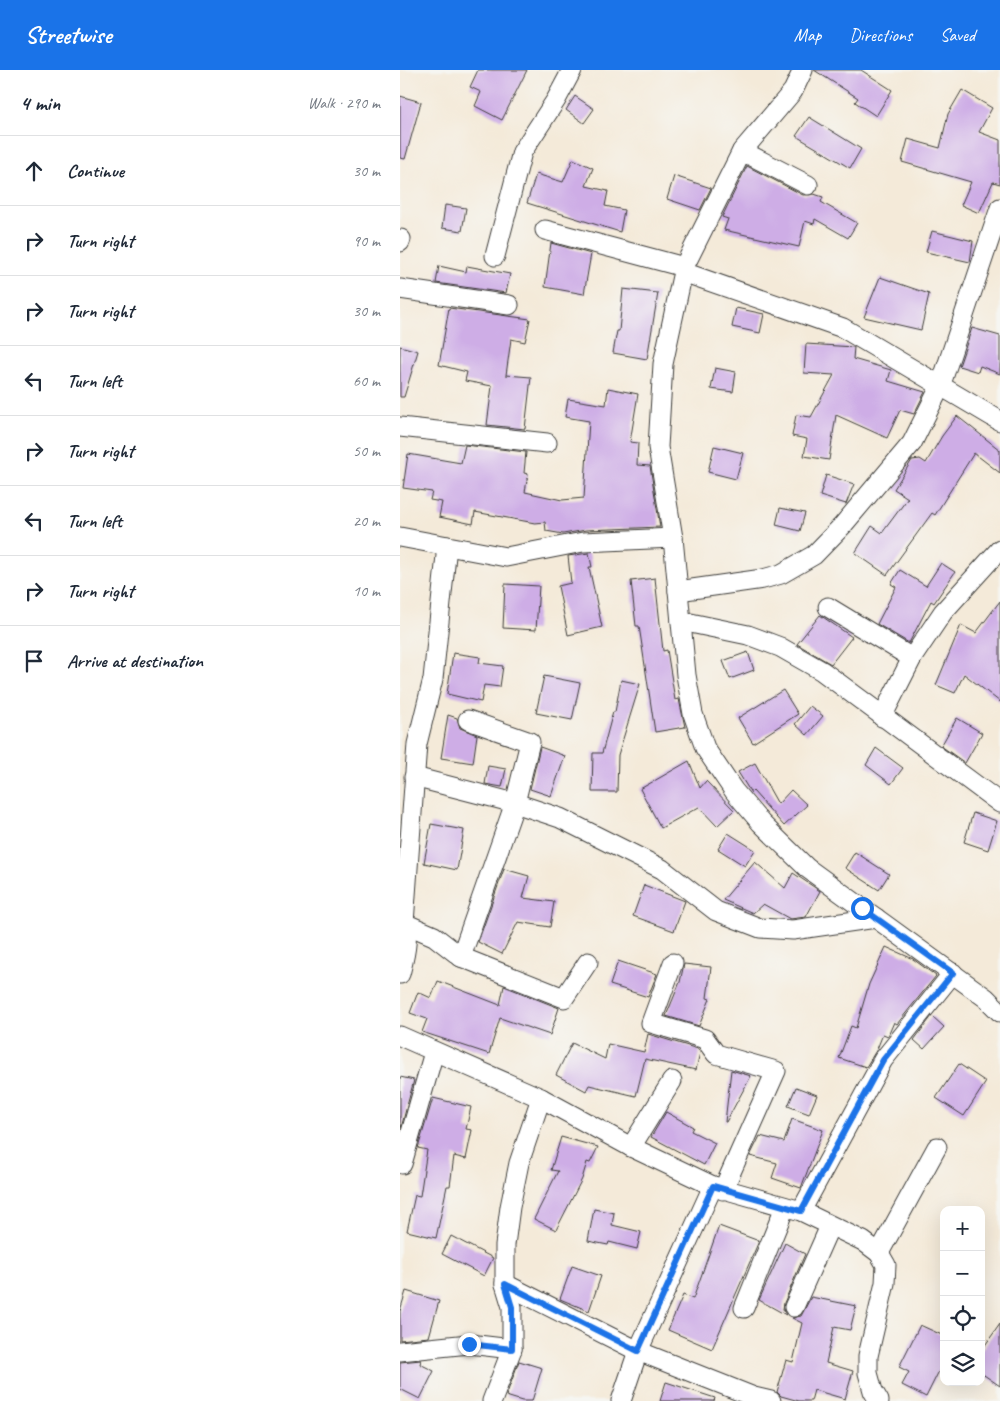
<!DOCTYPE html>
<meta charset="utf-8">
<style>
:root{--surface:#fff;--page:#f2f2f3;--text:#1f2937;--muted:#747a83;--line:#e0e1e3;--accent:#1a73e8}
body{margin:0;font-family:Caveat,sans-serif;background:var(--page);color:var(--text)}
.controls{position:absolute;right:15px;bottom:15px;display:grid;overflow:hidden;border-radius:10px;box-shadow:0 5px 20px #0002}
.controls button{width:45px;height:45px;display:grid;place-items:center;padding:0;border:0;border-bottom:1px solid var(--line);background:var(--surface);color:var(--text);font:25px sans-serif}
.stop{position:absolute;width:15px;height:15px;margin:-11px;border:4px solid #1a73e8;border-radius:50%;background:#fff}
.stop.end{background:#1a73e8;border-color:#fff;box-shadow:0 1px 5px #0008}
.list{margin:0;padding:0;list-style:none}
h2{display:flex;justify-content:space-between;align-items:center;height:65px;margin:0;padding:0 20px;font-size:21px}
h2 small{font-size:16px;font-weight:400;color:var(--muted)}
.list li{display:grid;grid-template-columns:32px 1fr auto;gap:15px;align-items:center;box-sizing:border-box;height:70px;padding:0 20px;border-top:1px solid var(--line)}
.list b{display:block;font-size:19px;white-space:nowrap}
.list em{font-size:16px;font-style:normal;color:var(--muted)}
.icon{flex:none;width:28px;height:28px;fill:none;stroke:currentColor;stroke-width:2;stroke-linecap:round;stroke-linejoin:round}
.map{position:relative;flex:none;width:600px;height:1331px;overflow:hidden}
header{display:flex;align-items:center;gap:30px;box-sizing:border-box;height:70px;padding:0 25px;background:var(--accent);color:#fff}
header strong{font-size:24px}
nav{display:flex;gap:28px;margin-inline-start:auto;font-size:18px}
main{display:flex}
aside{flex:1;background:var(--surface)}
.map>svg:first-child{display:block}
.building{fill:#ceade6}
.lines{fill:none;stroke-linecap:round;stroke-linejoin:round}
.street-casing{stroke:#3c3b38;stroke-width:21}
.street{stroke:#fff;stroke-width:19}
.route{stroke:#1a73e8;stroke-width:6}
</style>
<header>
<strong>Streetwise</strong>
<nav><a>Map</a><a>Directions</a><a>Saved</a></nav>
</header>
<main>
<aside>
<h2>4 min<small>Walk · 290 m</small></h2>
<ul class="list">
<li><svg class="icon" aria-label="ahead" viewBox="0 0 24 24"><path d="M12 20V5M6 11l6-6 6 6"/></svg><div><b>Continue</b></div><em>30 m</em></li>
<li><svg class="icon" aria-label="right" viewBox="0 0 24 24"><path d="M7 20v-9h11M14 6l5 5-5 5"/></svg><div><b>Turn right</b></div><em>90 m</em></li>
<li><svg class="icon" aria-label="right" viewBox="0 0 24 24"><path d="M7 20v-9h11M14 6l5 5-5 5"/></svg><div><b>Turn right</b></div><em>30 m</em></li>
<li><svg class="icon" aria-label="left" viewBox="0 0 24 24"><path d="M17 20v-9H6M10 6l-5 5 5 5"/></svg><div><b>Turn left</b></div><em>60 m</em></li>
<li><svg class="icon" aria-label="right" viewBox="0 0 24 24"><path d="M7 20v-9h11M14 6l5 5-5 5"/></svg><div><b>Turn right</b></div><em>50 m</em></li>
<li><svg class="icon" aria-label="left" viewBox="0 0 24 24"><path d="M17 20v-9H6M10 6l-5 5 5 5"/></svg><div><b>Turn left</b></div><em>20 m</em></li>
<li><svg class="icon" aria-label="right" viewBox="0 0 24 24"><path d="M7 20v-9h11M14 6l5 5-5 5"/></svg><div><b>Turn right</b></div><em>10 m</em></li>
<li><svg class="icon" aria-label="arrive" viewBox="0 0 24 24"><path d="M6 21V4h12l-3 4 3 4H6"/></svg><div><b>Arrive at destination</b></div></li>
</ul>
</aside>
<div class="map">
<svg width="600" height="1331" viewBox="0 0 600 1331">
<rect width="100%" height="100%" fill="#f6f6f2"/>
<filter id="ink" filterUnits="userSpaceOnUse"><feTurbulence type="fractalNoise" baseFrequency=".02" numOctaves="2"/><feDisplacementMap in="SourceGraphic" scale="10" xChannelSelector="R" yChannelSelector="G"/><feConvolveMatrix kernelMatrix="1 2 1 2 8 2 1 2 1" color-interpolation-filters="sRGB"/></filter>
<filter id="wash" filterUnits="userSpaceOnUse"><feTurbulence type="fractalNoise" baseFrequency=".0096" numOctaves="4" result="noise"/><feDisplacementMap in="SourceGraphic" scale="20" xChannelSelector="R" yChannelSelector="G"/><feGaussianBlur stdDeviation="1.12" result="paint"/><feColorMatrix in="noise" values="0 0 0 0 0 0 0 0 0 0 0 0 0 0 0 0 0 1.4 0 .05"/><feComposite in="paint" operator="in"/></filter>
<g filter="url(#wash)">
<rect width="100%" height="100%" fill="#f4ead9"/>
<g id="blocks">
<!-- building -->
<g class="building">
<path d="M78 0H127L102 50 75 36 81 22 70 17Z"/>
<path d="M414 0H461L492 20 476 46 455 32 458 28Z"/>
<path d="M562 20 592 38 579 62 600 70V114L593 112 579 143 561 135 571 112 502 92 508 69 540 78 548 44Z"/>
<path d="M0 26 21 32 5 89 0 88Z"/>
<path d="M175 26 194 39 184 53 166 40Z"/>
<path d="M409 47 461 79 450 98 396 66Z"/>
<path d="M173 89 193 98 186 116 208 121 205 136 224 140 220 162 127 133 136 104 163 112Z"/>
<path d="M347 96 403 125 414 124 423 127 421 132 457 153 448 168 415 149 414 154 405 151 399 177 324 160 328 149 322 147Z"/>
<path d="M274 106 311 118 300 140 267 129Z"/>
<path d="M45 135 66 138 62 161 42 158Z"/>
<path d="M532 161 573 171 570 192 526 182Z"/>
<path d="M151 173 191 184 184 224 145 217Z"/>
<path d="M39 196 66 202 67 196 110 204 106 223 36 213Z"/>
<path d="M480 207 529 224 521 260 464 247Z"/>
<path d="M223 219 258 223 247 289 213 283 217 261H219Z"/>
<path d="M49 238 130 249 125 272 111 269 106 305 131 307 125 359 87 355 92 316 65 311 67 302 39 295Z"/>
<path d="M336 238 364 244 360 263 332 257Z"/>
<path d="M572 258 600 266V304L580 296 578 302 559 296Z"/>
<path d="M406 274 454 277 453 289 491 300 488 311 525 322 514 344 500 340 487 368 436 345 429 390 404 386 407 369 392 366 396 345 411 347 434 305 404 303Z"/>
<path d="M0 276 18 281 4 327H0Z"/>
<path d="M315 298 336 302 333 322 311 319Z"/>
<path d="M208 318 238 324 230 372 238 373 237 395 250 396 260 457 186 460 163 464 146 461 145 452 135 453 75 442 73 454 39 447 42 432 30 430 32 422 3 418 8 384 61 393 65 375 126 382 124 403 128 404 125 422 162 430 184 428 189 351 165 347 168 329 206 335Z"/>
<path d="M557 346 600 380V403L574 383 535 445 532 443 487 505 455 483 472 456 482 463 508 428 494 419 512 390 520 389 526 393 542 366Z"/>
<path d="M314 376 343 383 336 409 308 402Z"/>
<path d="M426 405 454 414 446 434 420 426Z"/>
<path d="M380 438 405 443 400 461 376 455Z"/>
<path d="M189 483 192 497H189L202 557 168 565 158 516 171 513 168 486Z"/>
<path d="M541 493 555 502 534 533 531 531 509 573 477 554 496 517 491 514 500 500 526 516Z"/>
<path d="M255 508 263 581 267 580 275 630 279 629 285 657 255 662 239 556H236L231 511Z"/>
<path d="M105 514 139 516 136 560 103 558Z"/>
<path d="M600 531V632L564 604 555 623 536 615 561 555 576 563Z"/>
<path d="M420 545 452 567 431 594 397 574Z"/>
<path d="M348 582 354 600 330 609 323 591Z"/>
<path d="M53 583 80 587 79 593 103 596 100 617 84 615 81 632 47 624Z"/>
<path d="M144 606 180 613 172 650 136 643Z"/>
<path d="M221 610 240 614 218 685 217 722H192L193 683H202L213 642H215Z"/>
<path d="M383 620 398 644 353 673 338 648Z"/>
<path d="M410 636 423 646 407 665 395 654Z"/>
<path d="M48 645 57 648 60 658 77 665 73 693 41 688Z"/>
<path d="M557 648 582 663 565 693 541 676Z"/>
<path d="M140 677 165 686 151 726 130 719Z"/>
<path d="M476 678 503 698 491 714 466 695Z"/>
<path d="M289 691 300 718 306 711 334 740 317 756 299 737 261 758 240 719Z"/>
<path d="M355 693 378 734 391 720 407 735 384 756 353 721 351 723 338 702Z"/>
<path d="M88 696 106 699 102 717 85 714Z"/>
<path d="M573 743 597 751 588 780 564 772Z"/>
<path d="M31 754 64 760 57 800 24 793Z"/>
<path d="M328 763 355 780 345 796 318 779Z"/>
<path d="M455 782 489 804 479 820 445 798Z"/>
<path d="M355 792 385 818 393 803 420 821 406 847 390 849 363 834 353 843 323 830Z"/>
<path d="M104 799 129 806 123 828 154 832 150 857 118 852 102 884 78 872Z"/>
<path d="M244 815 285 831 274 861 233 846Z"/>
<path d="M486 877 513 889 536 906 497 954 494 952 488 966 483 964 477 979 466 997 439 988 451 956 456 958 469 914Z"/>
<path d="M218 891 257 904 248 927 210 915Z"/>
<path d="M284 894 311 897 307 928 310 929 299 956 266 946 280 912Z"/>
<path d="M38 911 100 935 104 916 159 938 150 965 100 948 89 984 22 962 27 949 10 943 18 922 31 928Z"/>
<path d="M532 946 544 957 524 979 514 970Z"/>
<path d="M248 964 298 979 300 982 296 1000 245 989 236 1026 189 1015 186 1021 156 1005 172 973 205 989 208 974 244 982Z"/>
<path d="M559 994 586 1012 564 1046 536 1028Z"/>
<path d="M331 1000 351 1006 326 1052H325Z"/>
<path d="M0 1007 14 1010 1 1058H0Z"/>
<path d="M396 1017 417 1025 409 1044 388 1036Z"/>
<path d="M33 1028 71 1037 66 1059 72 1060 66 1089 54 1086 50 1116H47L36 1168 7 1161 15 1125 20 1126 27 1080 18 1078Z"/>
<path d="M266 1042 293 1057 291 1061 315 1073 304 1095 251 1067Z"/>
<path d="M392 1049 423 1060 401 1118 372 1108 377 1093 350 1086 360 1066 384 1072Z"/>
<path d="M161 1067 198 1077 190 1093 187 1092 182 1109 156 1160 134 1149 158 1101 151 1100Z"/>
<path d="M194 1139 214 1143 212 1155 241 1162 237 1179 209 1172 208 1175 188 1171Z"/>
<path d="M319 1156 359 1171 312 1279 268 1260 283 1225 293 1229Z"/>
<path d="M51 1166 93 1188 84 1206 42 1184Z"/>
<path d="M385 1173 405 1184 384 1233 383 1239 386 1245 359 1230Z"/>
<path d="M172 1196 201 1206 189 1241 160 1229Z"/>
<path d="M6 1221 39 1231 29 1267 0 1270V1241Z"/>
<path d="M411 1227 456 1236 450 1260 434 1257 426 1293 453 1301 445 1329 414 1320 411 1331H399L381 1326 377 1322 386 1290 393 1292 402 1253 392 1248 401 1246Z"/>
<path d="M600 1254V1316L581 1303V1281Z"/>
<path d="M520 1255 544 1266V1291L526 1327 502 1315 509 1302 499 1297Z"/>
<path d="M21 1290 20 1294 34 1301 20 1329 0 1319V1292Z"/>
<path d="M119 1291 142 1298 132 1331H122L106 1326Z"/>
<path d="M266 1312 315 1328 314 1331H260Z"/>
</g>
</g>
</g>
<g filter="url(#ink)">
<use href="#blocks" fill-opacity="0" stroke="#3c3b38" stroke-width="1"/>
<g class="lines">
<defs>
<g id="street">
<path d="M403 0 393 21 342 81 284 197 263 294 258 377 273 468 286 605 293 644 305 678 334 721 361 753 407 798 586 928 600 942"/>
<path d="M342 81 408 115"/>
<path d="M145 160 284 197"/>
<path d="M0 172 1 169"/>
<path d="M95 186 122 82 156 30 172 0"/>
<path d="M283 202 443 258 600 351"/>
<path d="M0 219 109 235"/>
<path d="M0 357 147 373"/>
<path d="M0 467 106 487 183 472 273 468"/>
<path d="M47 476 33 609 17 674 4 853 34 866 61 887 164 928 188 892"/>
<path d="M278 521 363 509 381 504 414 485 443 455 512 373 540 317 600 138"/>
<path d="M428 537 512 588"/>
<path d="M281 551 348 565 380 577 422 601 600 733"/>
<path d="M482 647 512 588 543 542 600 479"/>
<path d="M14 707 115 733 160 748 262 799 316 841 360 858 393 860 476 848"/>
<path d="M0 848C12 861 4 888 0 904"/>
<path d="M61 887 115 733 130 672 68 650"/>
<path d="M273 893 251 953 305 969 316 984 376 1001 323 1120"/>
<path d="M0 966 141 1028 231 1077 313 1116 401 1141 463 1171 479 1183 486 1195 485 1213 468 1286V1303L473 1321 479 1331"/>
<path d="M231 1077 272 1011"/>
<path d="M2 1094 34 982"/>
<path d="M401 1141 483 990 553 903"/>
<path d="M479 1183 537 1077"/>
<path d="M105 1214 238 1281 354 1327 371 1331"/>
<path d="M394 1237 430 1156"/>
<path d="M344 1238 385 1137"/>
<path d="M0 1281 69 1274 112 1279"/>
<path d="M92 1331 112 1279V1237L105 1214V1175L110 1137 119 1093 141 1028"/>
<path d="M221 1331 238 1281 313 1116"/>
</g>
</defs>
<!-- street casing -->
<use href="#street" class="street-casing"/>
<!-- street -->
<use href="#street" class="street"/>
</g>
</g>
<g class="lines" filter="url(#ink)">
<!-- route -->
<path class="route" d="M69 1274 112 1279V1237L105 1214 238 1281 313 1116 401 1141 483 990 553 903 462 838"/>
</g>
</svg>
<div class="controls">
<button>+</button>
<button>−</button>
<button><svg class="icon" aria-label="locate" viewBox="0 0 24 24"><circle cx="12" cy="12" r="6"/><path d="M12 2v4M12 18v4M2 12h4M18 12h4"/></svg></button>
<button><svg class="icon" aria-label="layers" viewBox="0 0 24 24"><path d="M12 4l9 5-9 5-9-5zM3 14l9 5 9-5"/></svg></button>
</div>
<div class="stop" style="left:462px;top:838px"></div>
<div class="stop end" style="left:69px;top:1274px"></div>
</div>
</main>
